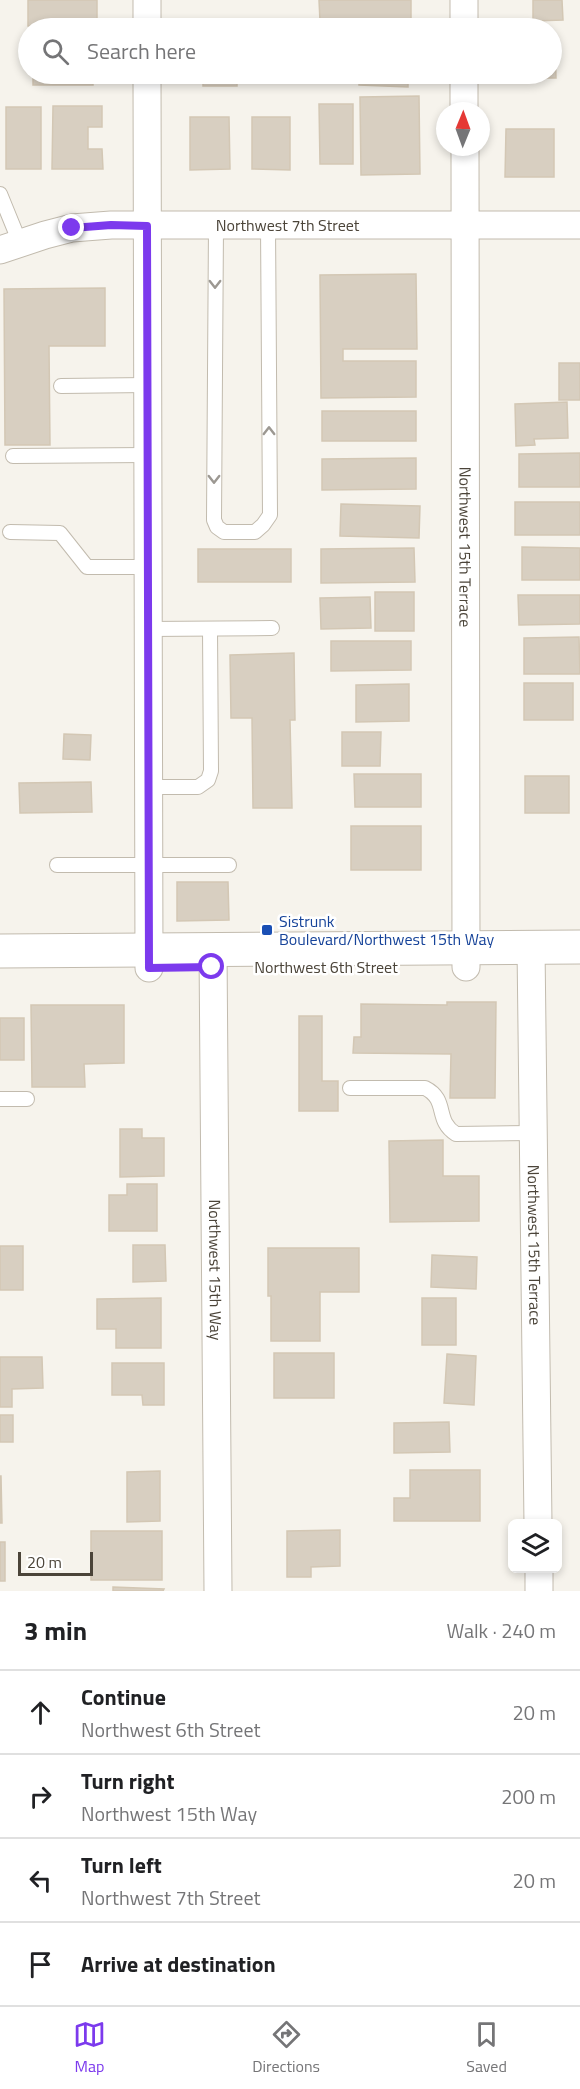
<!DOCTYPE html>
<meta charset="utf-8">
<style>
:root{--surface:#fff;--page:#f6f6f6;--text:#202124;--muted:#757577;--line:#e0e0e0;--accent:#7c3aed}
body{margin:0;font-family:"Titillium Web",sans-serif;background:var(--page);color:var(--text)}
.controls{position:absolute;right:18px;bottom:18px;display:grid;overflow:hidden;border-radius:9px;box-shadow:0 3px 9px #0003}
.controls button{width:54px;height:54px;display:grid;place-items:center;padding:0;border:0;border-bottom:2px solid var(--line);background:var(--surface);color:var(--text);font:30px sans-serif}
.compass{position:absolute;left:436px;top:102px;width:54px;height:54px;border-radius:50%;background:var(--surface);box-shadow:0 3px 9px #0003;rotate:1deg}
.scale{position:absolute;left:18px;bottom:15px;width:75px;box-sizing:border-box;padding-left:6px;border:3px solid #4b4439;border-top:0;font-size:16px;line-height:21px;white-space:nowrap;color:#4b4439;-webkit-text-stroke:4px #fff;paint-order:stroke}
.stop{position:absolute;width:18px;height:18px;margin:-14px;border:4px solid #7c3aed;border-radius:50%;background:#fff}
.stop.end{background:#7c3aed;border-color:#fff;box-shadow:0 2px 6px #0008}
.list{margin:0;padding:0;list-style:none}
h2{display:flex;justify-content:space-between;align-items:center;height:78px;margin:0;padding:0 24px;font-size:26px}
h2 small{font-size:20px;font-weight:400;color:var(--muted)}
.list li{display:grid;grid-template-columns:39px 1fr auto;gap:18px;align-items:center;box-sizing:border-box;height:84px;padding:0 24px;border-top:2px solid var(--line)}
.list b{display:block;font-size:22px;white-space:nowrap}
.list p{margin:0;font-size:20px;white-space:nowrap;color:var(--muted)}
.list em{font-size:20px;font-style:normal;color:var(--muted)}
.icon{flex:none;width:33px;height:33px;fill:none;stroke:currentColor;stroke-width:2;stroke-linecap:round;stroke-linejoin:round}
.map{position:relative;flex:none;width:580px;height:1591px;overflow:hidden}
.search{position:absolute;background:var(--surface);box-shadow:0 3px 9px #0003;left:18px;right:18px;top:18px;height:66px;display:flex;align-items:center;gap:15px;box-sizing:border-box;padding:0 21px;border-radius:33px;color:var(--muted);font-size:22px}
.sheet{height:414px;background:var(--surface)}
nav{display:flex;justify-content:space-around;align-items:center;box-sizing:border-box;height:84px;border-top:2px solid var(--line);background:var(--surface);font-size:16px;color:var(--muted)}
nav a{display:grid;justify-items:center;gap:3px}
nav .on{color:var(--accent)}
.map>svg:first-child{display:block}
.building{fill:#d8cfc1;stroke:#d3c7b4;stroke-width:1.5}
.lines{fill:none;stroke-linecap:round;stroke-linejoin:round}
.service-casing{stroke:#c2bbae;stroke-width:16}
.minor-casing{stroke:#c2bbae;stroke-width:29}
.tertiary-casing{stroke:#c2bbae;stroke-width:35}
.service{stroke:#fff;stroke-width:14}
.minor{stroke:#fff;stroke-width:27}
.tertiary{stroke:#fff;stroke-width:33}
.oneway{stroke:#9c9892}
.route{stroke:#7c3aed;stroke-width:8}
.transit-dot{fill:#1a4fb4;stroke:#fff;stroke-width:2}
.labels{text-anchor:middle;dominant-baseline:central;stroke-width:5;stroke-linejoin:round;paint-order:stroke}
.street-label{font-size:16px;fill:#4b4439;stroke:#fff}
.transit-label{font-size:16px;fill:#164399;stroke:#fff;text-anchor:start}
</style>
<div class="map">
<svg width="580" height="1591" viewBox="0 0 580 1591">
<rect width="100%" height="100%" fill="#f6f3ec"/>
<!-- building -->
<g class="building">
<rect x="28" y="0" width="69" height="26"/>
<path d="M319 0H411V20L320 21Z"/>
<path d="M533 0H562L563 20 533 21Z"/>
<path d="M552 41H555L556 78H527V74H552Z"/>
<rect x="33" y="74" width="60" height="11"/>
<rect x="203" y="74" width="34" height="12"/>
<path d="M359 74H408V87L359 85Z"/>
<path d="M419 96 420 174 361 175 360 97Z"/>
<path d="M319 104H353V164H320Z"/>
<path d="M53 106H102V127H88V149H102L103 169H52Z"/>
<rect x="6" y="107" width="35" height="62"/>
<path d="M190 117H229L230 169 190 170Z"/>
<path d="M252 117H290V170L252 169Z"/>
<path d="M506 129H554V177H505Z"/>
<path d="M416 274 417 349H343V361H416V397L321 398 320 275Z"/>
<path d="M105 288V346H49L50 445H5L4 289Z"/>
<rect x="559" y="363" width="21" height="37"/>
<path d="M567 402 568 438 534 439 535 445 516 446 515 404Z"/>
<rect x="322" y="411" width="94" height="30"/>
<path d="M580 453V487H519V454Z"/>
<path d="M416 458V489L322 490V459Z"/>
<rect x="515" y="502" width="65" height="33"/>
<path d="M341 504 420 506 419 538 340 536Z"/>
<path d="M522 547 580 548V580H522Z"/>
<path d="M414 548 415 582 321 583V549Z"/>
<rect x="198" y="549" width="93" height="33"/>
<rect x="375" y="592" width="39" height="39"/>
<path d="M518 595H580V624L519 625Z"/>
<path d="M370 597 371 628 321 629 320 598Z"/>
<path d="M579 637 580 674H524V638Z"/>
<path d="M331 641H411V670L331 671Z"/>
<path d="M294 653 295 720H290L292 808H253L252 718H231L230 655Z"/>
<rect x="524" y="683" width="49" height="37"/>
<path d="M409 684V721L356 722V685Z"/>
<path d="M342 732H381L380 766H342Z"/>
<path d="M64 734 91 735 90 760 63 759Z"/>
<path d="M354 774H421V807H355Z"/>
<rect x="525" y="776" width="44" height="37"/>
<path d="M91 782 92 812 20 813 19 783Z"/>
<rect x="351" y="826" width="70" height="44"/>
<path d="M177 882H228L229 920 177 921Z"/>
<path d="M447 1002H496L495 1098H450L451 1054 353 1053 354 1037H361V1004L447 1005Z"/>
<path d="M31 1005H124V1063L84 1064 85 1087H32Z"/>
<path d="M299 1016H322V1081H338V1111H299Z"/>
<rect x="0" y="1018" width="24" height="42"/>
<path d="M120 1129H142V1138H164V1176L120 1177Z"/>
<path d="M443 1140V1176H479V1221L390 1222 389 1141Z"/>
<path d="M127 1184H157V1231H109V1195H127Z"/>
<path d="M133 1245H165L166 1281 133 1282Z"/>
<rect x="0" y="1246" width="23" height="44"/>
<path d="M268 1248H359V1292H320V1341H271V1296H268Z"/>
<path d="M432 1255 477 1257 476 1289 431 1287Z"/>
<path d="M161 1298V1348H116V1329H97V1299Z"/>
<rect x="422" y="1298" width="34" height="47"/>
<rect x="274" y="1353" width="60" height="45"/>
<path d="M447 1354 476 1356 474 1405 444 1403Z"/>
<path d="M0 1357H42L43 1388 12 1389V1407H0Z"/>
<path d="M112 1363H164V1405H143L142 1395H112Z"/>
<rect x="0" y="1415" width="13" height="27"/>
<path d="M449 1422 450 1452 394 1453V1423Z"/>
<path d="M410 1470H480V1521H394V1498H410Z"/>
<path d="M160 1471V1521L127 1522V1472Z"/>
<path d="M0 1476H1L2 1523H0Z"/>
<path d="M340 1530V1566L311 1567V1577H287V1531Z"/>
<rect x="91" y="1531" width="71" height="49"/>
<rect x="0" y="1542" width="5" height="39"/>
<path d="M113 1587 164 1589 163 1591H113Z"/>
</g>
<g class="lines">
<defs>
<g id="service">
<path d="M0 194 20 243"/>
<path d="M216 226 214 520 217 527 224 532H255L263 525 270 515 268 225"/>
<path d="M61 386 147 385"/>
<path d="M13 456 147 455"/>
<path d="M10 532 60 533 87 567H147"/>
<path d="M147 629 272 628"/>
<path d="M149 787H198L208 780 211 771 210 629"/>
<path d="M57 865H229"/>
<path d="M350 1088H425C449 1100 434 1120 456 1134L533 1133"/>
<path d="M0 1099H27"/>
</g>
<g id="minor">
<path d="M147 0V28"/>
<path d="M464 0V28"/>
<path d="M147 74 149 968"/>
<path d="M464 74V111"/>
<path id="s1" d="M465 147 466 967"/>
<path id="s2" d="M0 250 45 235 72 228 111 225H580"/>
<path id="s3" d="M531 947 538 1524"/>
<path id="s4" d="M213 949 218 1591"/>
<path d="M539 1568V1591"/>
</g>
<path id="tertiary" d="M0 951 580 947"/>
</defs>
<!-- service casing -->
<use href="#service" class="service-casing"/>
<!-- minor casing -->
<use href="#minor" class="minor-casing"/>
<!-- tertiary casing -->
<use href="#tertiary" class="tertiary-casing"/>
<!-- service -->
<use href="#service" class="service"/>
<!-- minor -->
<use href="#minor" class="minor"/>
<!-- tertiary -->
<use href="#tertiary" class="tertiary"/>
</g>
<!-- one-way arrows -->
<defs><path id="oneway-chevron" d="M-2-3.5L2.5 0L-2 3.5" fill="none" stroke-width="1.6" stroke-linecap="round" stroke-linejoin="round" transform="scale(1.5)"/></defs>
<g class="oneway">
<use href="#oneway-chevron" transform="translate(215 284) rotate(90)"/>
<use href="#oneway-chevron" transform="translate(269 431) rotate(-90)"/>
<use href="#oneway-chevron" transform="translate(214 479) rotate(90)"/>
</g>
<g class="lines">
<!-- route -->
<path class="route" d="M72 228 111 225 147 226 149 968 212 967"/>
</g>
<!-- markers -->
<rect class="transit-dot" x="261" y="924" width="12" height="12" rx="3"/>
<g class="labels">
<!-- street labels -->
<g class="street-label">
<text stroke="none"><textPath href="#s2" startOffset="291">Northwest 7th Street</textPath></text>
<text stroke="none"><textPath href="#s1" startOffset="400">Northwest 15th Terrace</textPath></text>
<text x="326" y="967">Northwest 6th Street</text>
<text stroke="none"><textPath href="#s3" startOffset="298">Northwest 15th Terrace</textPath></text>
<text stroke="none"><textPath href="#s4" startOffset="321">Northwest 15th Way</textPath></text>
</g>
<!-- transit labels -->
<g class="transit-label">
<text x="279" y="921">Sistrunk<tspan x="279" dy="18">Boulevard/Northwest 15th Way</tspan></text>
</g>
</g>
</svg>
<div class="controls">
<button><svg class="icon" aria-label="layers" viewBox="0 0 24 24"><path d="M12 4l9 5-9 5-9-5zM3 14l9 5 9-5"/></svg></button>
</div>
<svg class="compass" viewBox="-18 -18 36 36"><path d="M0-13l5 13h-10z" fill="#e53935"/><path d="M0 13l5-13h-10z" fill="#757577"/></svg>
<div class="scale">20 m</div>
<div class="stop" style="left:212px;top:967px"></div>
<div class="stop end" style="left:72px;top:228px"></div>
<div class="search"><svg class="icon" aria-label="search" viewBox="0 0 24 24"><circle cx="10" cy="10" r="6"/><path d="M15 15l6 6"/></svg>Search here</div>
</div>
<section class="sheet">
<h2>3 min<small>Walk · 240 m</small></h2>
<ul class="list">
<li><svg class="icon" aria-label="ahead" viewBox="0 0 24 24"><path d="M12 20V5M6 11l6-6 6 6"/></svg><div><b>Continue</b><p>Northwest 6th Street</p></div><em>20 m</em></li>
<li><svg class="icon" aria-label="right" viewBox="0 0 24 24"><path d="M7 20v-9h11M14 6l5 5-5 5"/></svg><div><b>Turn right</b><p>Northwest 15th Way</p></div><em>200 m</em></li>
<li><svg class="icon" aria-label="left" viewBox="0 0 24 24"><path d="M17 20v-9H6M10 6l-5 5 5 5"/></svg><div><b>Turn left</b><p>Northwest 7th Street</p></div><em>20 m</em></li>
<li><svg class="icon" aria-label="arrive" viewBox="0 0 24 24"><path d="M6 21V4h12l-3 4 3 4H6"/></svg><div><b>Arrive at destination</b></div></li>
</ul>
</section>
<nav>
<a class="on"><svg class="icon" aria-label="map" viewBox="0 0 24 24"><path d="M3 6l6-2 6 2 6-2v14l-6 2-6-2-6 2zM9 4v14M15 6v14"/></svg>Map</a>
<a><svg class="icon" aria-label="directions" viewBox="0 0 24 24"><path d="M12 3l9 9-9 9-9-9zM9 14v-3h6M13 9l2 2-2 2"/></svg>Directions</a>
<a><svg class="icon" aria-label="saved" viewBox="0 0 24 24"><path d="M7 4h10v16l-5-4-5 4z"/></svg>Saved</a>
</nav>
